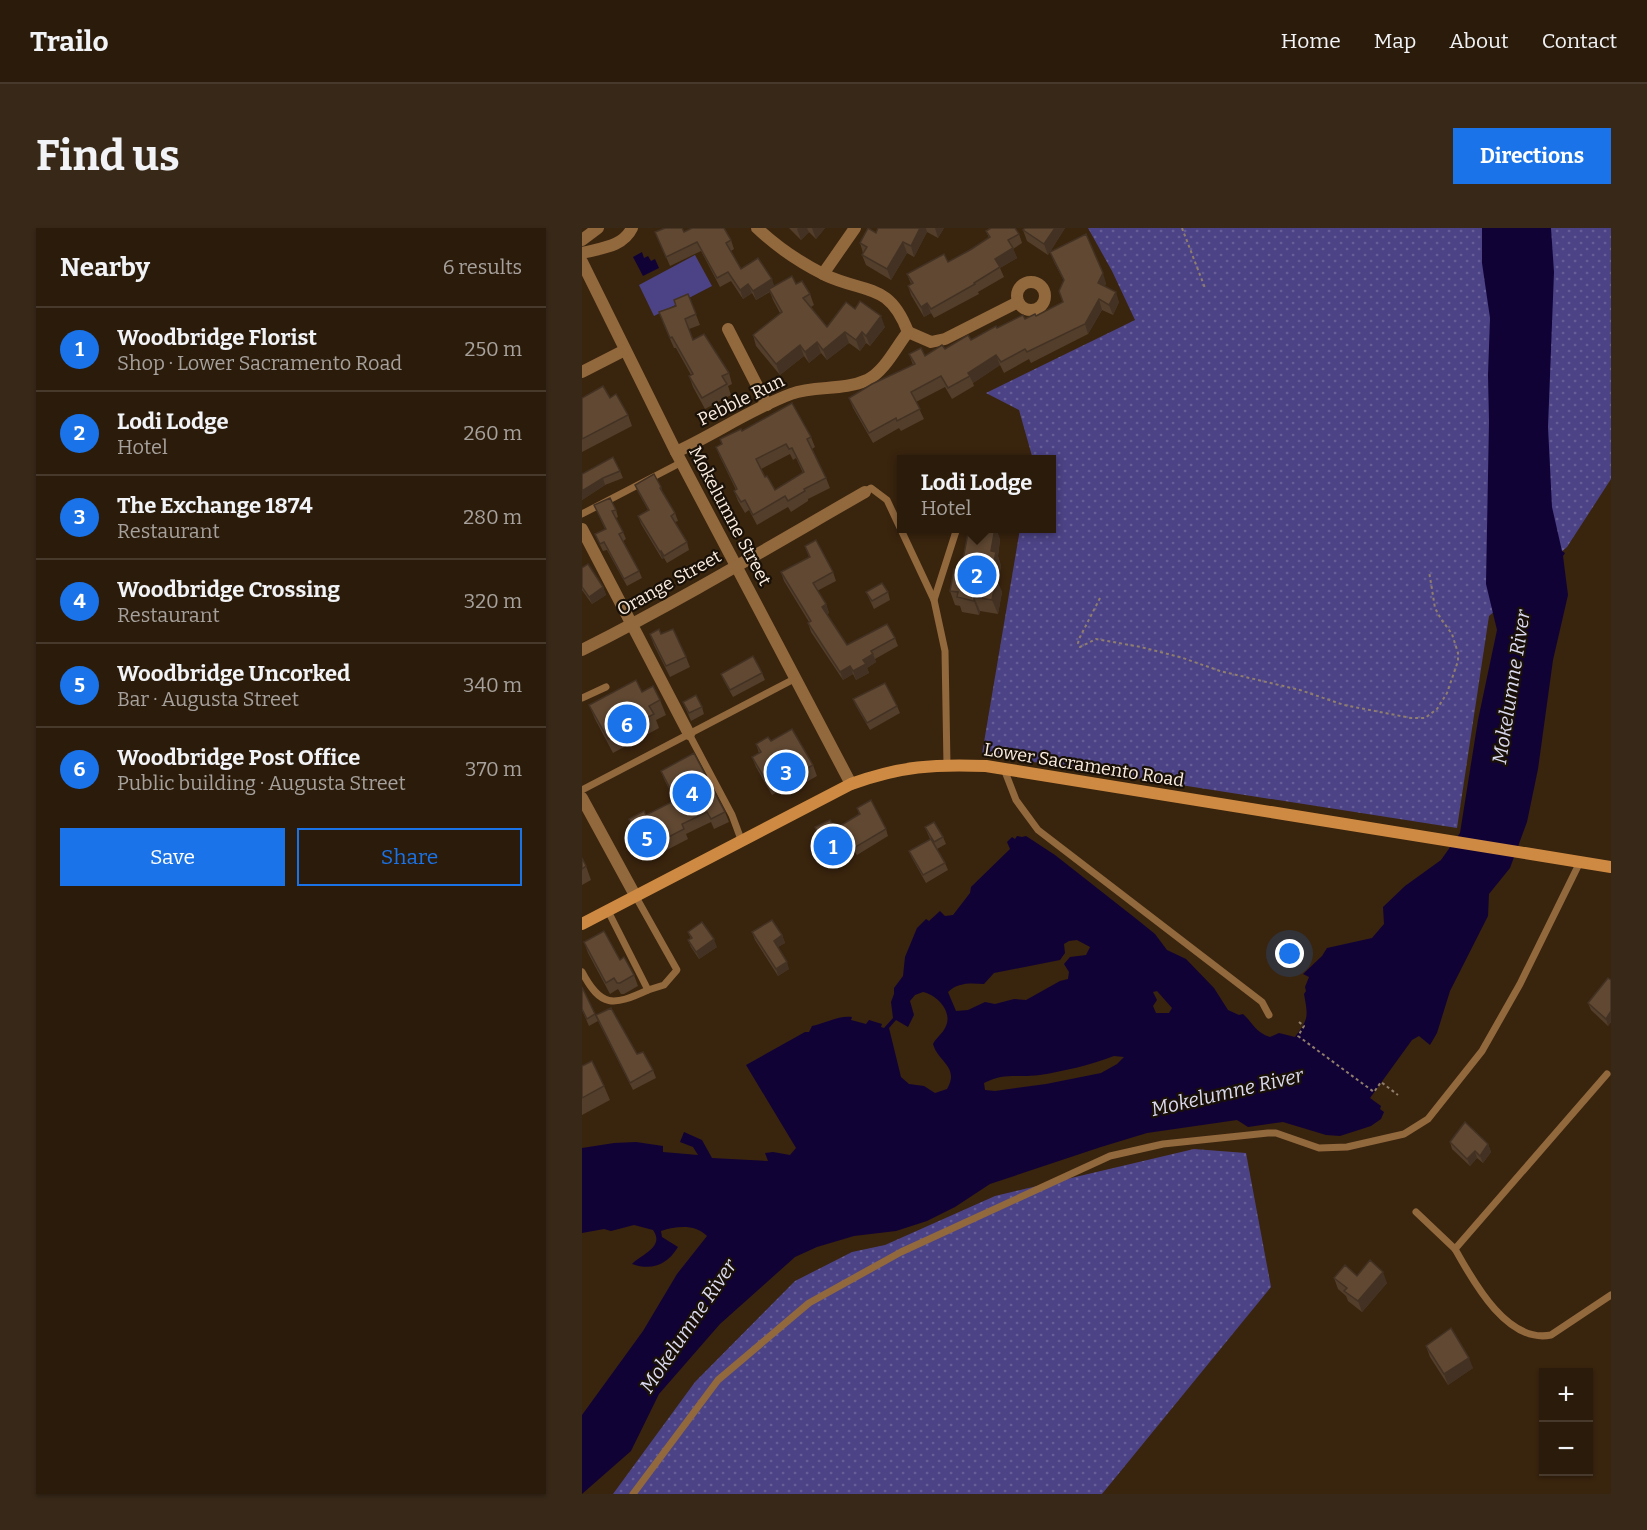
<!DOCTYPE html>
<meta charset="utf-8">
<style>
:root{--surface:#2b1b0a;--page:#372818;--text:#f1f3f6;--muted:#a6a19c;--line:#47392b;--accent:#1a73e8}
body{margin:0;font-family:Bitter,serif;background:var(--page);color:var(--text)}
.controls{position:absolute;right:18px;bottom:18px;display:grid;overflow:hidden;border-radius:0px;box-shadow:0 2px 4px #0004}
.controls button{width:54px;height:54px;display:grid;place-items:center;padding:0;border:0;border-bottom:2px solid var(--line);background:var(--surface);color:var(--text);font:30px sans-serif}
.you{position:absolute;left:708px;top:726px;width:21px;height:21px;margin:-15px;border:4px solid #fff;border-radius:50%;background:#1a73e8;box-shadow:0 0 0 9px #1a73e833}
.badge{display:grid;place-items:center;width:39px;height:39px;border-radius:50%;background:var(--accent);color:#fff;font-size:20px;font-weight:700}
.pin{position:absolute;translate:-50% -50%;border:3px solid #fff;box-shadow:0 2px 6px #0006}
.popup{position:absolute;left:315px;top:227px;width:159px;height:78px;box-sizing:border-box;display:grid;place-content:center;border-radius:0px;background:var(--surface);filter:drop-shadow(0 2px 4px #0005);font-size:20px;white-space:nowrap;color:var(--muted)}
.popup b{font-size:22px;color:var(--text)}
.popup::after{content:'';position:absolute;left:50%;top:100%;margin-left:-12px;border:12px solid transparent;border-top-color:var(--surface)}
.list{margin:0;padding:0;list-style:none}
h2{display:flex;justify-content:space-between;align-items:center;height:78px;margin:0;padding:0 24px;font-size:26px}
h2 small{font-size:20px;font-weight:400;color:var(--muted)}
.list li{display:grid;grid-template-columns:39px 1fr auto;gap:18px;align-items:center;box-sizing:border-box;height:84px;padding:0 24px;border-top:2px solid var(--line)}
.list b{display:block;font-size:22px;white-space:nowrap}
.list p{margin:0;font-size:20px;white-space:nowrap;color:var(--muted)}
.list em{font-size:20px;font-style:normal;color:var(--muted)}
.actions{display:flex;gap:12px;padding:18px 24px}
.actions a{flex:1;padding:14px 0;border:2px solid var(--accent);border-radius:0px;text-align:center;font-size:21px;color:var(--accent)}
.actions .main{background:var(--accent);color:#fff}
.map{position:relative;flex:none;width:1029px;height:1266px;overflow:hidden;border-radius:0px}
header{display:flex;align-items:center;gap:36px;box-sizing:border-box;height:84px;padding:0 30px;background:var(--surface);border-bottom:2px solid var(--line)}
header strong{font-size:28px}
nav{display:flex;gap:33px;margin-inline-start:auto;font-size:21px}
.intro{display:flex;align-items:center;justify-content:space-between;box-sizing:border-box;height:144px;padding:0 36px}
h1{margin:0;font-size:42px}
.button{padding:15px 27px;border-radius:0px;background:var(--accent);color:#fff;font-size:21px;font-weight:700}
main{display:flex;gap:36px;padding:0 36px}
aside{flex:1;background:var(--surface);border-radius:0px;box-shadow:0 2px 4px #0004}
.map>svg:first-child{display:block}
.grass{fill:url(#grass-dots)}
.pitch{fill:#4c4386}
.water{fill:#110236;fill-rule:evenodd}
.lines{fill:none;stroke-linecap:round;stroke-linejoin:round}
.path{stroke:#907e6c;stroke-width:2;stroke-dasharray:3 3;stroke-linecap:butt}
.service{stroke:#92683d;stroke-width:7}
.minor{stroke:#92683d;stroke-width:12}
.secondary{stroke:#ce8a42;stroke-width:12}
.wall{fill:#533e2b;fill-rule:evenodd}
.shaded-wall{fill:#433223}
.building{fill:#604832;stroke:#433223;stroke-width:1.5;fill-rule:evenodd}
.labels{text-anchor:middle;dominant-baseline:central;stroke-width:4.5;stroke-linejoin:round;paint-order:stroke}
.street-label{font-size:18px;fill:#fbede0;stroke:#191007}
.water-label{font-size:20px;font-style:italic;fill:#dad9ef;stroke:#191007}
</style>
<header>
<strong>Trailo</strong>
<nav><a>Home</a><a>Map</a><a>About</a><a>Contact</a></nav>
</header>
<div class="intro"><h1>Find us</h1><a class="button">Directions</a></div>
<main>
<aside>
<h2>Nearby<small>6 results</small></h2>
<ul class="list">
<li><span class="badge">1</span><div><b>Woodbridge Florist</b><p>Shop · Lower Sacramento Road</p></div><em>250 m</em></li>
<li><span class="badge">2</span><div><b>Lodi Lodge</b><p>Hotel</p></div><em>260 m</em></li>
<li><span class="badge">3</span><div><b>The Exchange 1874</b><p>Restaurant</p></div><em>280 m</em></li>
<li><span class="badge">4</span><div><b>Woodbridge Crossing</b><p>Restaurant</p></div><em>320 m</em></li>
<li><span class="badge">5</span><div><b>Woodbridge Uncorked</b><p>Bar · Augusta Street</p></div><em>340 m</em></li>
<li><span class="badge">6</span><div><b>Woodbridge Post Office</b><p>Public building · Augusta Street</p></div><em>370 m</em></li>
</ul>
<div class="actions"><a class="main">Save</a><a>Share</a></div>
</aside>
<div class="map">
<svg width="1029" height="1266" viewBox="0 0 1029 1266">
<defs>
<pattern id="grass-dots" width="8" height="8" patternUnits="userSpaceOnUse" patternTransform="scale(1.5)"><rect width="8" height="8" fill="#4c4386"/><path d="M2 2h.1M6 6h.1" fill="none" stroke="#675e97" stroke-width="1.8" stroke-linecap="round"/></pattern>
</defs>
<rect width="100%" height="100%" fill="#39240e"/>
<!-- grass -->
<g class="grass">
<path d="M506 0H1029V251L985 319 907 388 875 600 400 526 438 301 470 300V232L449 231 450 228 437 182 404 165 553 92 530 43Z"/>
<path d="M612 921 664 925 689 1059 520 1266H31L113 1154 213 1053 270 1024 303 1017 413 968Z"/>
</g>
<!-- pitch -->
<path class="pitch" d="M113 27 130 58 72 88 57 57Z"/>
<!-- water -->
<g class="water">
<path d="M900 0H969L972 44 966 199 970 279 980 323 983 325 981 328 986 367 971 432 956 541 945 594 928 640 907 666 906 688 868 763 855 805 848 817 837 808 830 812 788 870 799 878 798 881 802 884 799 891 789 898 758 908 744 907 701 894 666 899 655 892 565 905 519 919 408 956 373 979 345 993 314 1003 272 1008 235 1019 213 1029 138 1096 77 1166 49 1223 0 1266V1187L61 1103 95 1046 125 1008C113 996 95 998 79 1003L80 1009 96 1019C85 1037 70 1043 50 1036 60 1026 83 1019 71 1002L52 997 29 1003 22 1001 0 1005V920L32 915 54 914 81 918V924L116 927 111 919 98 914 102 904 120 912 130 930 186 933 183 925 191 924 208 927 214 920 164 837 223 804H227L230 798C243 795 258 787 270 789L269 792 284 796 287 792 300 796 299 799 302 800 311 790 309 774 312 766V760L321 748 323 729 335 700 344 691 347 693 358 683 363 688 371 687 388 665 389 659 428 621 425 614 430 609 433 611 435 608 440 609 444 608 473 627 557 693 573 706 585 722 604 731 632 760 646 782 657 787 661 786C672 796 673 804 688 809L697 805 713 809C727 791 726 788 722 766L724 763 723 759 727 749 721 746 740 728 745 720 790 710 802 696 801 679 823 658 859 632 878 605 896 492 915 402 904 356 907 193 906 147 908 90 900 35ZM495 712 508 719 504 727 488 729 482 736 487 744 486 751 478 753 444 772 432 771 413 776 403 774 386 782 374 783 366 764C376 754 389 755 402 756L412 745 478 732 483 725 482 716 487 713ZM575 763 590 780 587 785H574L571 778 575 772 571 764ZM341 764C355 767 372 784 363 800 360 806 354 810 351 816 356 834 378 839 365 861L353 865 342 858 327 856 319 849 307 800 314 792 326 799 332 787 328 773 333 767ZM532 828 542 829 535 836 519 845 464 856 413 863 403 862 402 855C423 844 435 850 458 847 483 843 508 837 532 828Z"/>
<path d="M60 24 62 30 66 28 69 33 73 31 77 40 61 48 51 29Z"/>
</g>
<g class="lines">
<!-- path -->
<g class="path">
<path d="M600 0 623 60"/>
<path d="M518 370 497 411 496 415 498 419 514 411 559 419 601 430 638 443 718 462 762 477 829 490H843L855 481 865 465 876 433V425L870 406 859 391 853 380 847 343"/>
<path d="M717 794 722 798 716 808 792 864 799 854 816 867"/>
</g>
<!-- service -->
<g class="service">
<path d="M283 264 289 260 305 272 352 372"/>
<path d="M0 286 100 234"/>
<path d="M0 470 24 459"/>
<path d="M107 506 150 587 160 614"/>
<path d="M365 537 363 423 352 372 375 300"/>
<path d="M422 541 434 572 456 602 680 774 687 787"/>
<path d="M0 562 214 450"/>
<path d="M26 683 66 762 82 757 95 742 54 669"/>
<path d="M0 744C19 780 31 778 66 762"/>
<path d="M834 984 873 1021 1025 846"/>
<path d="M873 1021C891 1053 925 1116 969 1107L1029 1067"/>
<path d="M51 1266 136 1152 227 1075 319 1024 528 928 581 916 686 905H694L737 920 765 919 822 906 846 891 900 823 938 756 998 634"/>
</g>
<!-- minor -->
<g class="minor">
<path d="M175 0C195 19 219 35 243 47 284 66 307 54 326 104"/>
<path d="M0 12 16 0"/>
<path d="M0 25C19 20 41 19 50 0"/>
<path d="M0 34 94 224 269 556"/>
<path d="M241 46 273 0"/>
<circle cx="449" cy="68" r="14"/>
<path d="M146 101 185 177"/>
<path d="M326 104 349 114 363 111 436 74"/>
<path d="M0 144 43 122"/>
<path d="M94 224C133 206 169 181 209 166 233 157 261 163 285 152 303 143 314 119 326 104"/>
<path d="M0 301 107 506"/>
<path d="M0 422C97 373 189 318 283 264"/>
<path d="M0 570 54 669"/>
</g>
<!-- secondary -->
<path class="secondary" d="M0 696 269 556C319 538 352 536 404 538L1029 639"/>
</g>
<!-- wall -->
<g class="wall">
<path d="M207 0H243L234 11 227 4 219 12Z"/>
<path d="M296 0H362L356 10 345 4 332 29 325 25 309 52 284 37 280 27 281 25 278 15 294 5Z"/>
<path d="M443 0H483L466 27 445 13 441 2Z"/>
<path d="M404 3 437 6 440 15 431 21 435 30 418 40 422 49 396 64 397 66 352 90 349 85 342 89 329 67 326 58 329 56 325 46 366 34 388 22 407 10Z"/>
<path d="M73 4H102L149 12 152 21 149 23 159 41 192 58 214 56 228 66 232 77 229 79 245 99 273 81 303 99 288 118 284 115 278 123 267 115 245 132 239 125 227 135 222 128 198 147 174 118 171 107 198 85 191 72 188 64 174 72 170 65 161 71 149 53 138 59 119 23 88 38Z"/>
<path d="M468 24 524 55 523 58 537 74 531 87 520 82 506 106 449 135 447 131 422 145 418 137 391 155 392 158 370 171 363 159 334 174 342 191 319 203 317 200 291 215 271 180 267 170 331 137 327 126 343 128 363 121 389 112 415 100 454 88 481 74 482 53 472 34Z"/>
<path d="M106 66 118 97 107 101 111 112 147 145 150 156 146 158 149 167 123 181 111 159 107 148 109 147 94 120H92L81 95 94 78Z"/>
<path d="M0 170H28L46 187 50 198 0 224Z"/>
<path d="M160 203 229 209 233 219 230 221 244 250 248 260 226 271V273L209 284 206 279 175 297 167 282 163 285 156 273 152 263 154 262 138 229 134 219 140 216 138 211ZM208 226 211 232 214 230 221 245 193 262 183 249 179 241Z"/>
<path d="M38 243 41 250 23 257 0 272V246Z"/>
<path d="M53 257 79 259 81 266 93 285 96 293 93 294 105 314 107 322 85 335 82 330 80 331 59 296 56 288 66 282 56 264Z"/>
<path d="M12 277 34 282 36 289 34 290 41 304 44 311 41 313 57 343 60 350 45 358 25 322 21 323 16 313 13 306 23 301Z"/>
<path d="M387 300H414L418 312 416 328 419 338 416 355 420 364 416 386 398 383 397 387 380 384 378 378 373 377 368 363 379 342Z"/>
<path d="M223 318 251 344 254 353 235 363 244 376 247 385 245 386 265 417 313 410 316 418 293 431 294 434 285 440 287 445 274 452 271 446 261 452 229 404 226 395 227 394 202 353 199 344 227 329Z"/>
<path d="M0 340 21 359 24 367 10 376 0 362Z"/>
<path d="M284 364H306L308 372 292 381Z"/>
<path d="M68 406H79L104 429 108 439 88 449 72 417Z"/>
<path d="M180 445 183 452 151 469 142 453 139 446Z"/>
<path d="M60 464 78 472 84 487 74 492 77 500 31 525 13 491 7 477Z"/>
<path d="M271 471 315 478 318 485 288 502 274 478Z"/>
<path d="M101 474 120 479 122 486 109 493Z"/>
<path d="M189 513 231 537 235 548 219 557 216 552 190 567 174 539 170 529 177 525 174 516Z"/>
<path d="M79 543 143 584 147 594 132 601 129 594 104 606 106 611 83 623 81 619 64 628 51 601 47 591 64 587 93 572 83 553Z"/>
<path d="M275 580 304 601 306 608 275 627 273 624 250 636 233 599 253 601 277 586Z"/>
<path d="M343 599 361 609 364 616 355 621 363 635 366 642 344 655 330 630 327 623 348 611Z"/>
<path d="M0 630 4 638 9 652 0 657Z"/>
<path d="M106 704 135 719 117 731 109 719 106 712 109 711Z"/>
<path d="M170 704 200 707 203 715 196 719 207 741 196 748 173 712Z"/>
<path d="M2 714 38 732 52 747 56 758 42 766H39L36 761 28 766 6 725Z"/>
<path d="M1029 752V794L1026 798 1009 782 1006 775Z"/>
<path d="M0 759 16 793 7 798 0 782Z"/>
<path d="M14 787 71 842 74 850 51 862 17 795Z"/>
<path d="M0 838 22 858 28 872 0 887Z"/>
<path d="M868 914 906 916 909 924 901 935 895 930 888 938 870 921Z"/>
<path d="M775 1048 805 1055 780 1084 766 1073 764 1068 756 1061 752 1050Z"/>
<path d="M844 1118 891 1140 866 1157 848 1129Z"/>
</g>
<!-- shaded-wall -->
<g class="shaded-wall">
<path d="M216 0H225L227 4 219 12 215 1Z"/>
<path d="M230 0H243L234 11Z"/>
<path d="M338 0H344L345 4 332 29 329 18Z"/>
<path d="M353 0H362L356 10Z"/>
<path d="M473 0H483L466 27 462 16Z"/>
<path d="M321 14 325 25 309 52 305 41Z"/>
<path d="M431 20 435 30 418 40 413 31Z"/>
<path d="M521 45 524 55 520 65 516 55Z"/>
<path d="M190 51 193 60 174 72 171 63Z"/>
<path d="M166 56 170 65 161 71 158 62Z"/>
<path d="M534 64 537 74 531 87 527 77Z"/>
<path d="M517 71 520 82 506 106 503 96Z"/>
<path d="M345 75 349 85 342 89 339 79Z"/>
<path d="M299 88 303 99 288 118 284 108Z"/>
<path d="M263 104 267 115 245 132 241 122Z"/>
<path d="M280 104 284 115 278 123 274 112Z"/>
<path d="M235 114 239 125 227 135 223 124Z"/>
<path d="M218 117 222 128 198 147 194 136Z"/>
<path d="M414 127 418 137 391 155 386 145Z"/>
<path d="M21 250 23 257 0 272V263Z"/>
<path d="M413 300H414L418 312 416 328 419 338 416 355 420 364 416 386 410 372 409 349V323Z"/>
<path d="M79 323 82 330 80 331 78 324Z"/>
<path d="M21 359 24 367 10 376 7 369Z"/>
<path d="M392 369 398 383 397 387 392 373Z"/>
<path d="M244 376 247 385 243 387 240 379Z"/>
<path d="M291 426 294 434 285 440 287 445 274 452 271 443 281 432Z"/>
<path d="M268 438 271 446 261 452 258 444Z"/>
<path d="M200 707 203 715 194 720 192 713Z"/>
<path d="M132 711 135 719 117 731 114 724Z"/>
<path d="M205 734 207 741 196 748 194 741Z"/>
<path d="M1029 783V794L1026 798 1024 791Z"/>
<path d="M906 916 909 924 901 935 898 928Z"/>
<path d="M893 923 895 930 888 938 885 931Z"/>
<path d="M801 1044 805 1055 780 1084 776 1073Z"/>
<path d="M887 1130 891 1140 866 1157 862 1146Z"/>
</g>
<!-- building -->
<g class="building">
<path d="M83 0H100L102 4 110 0H142L149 12 144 15 159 41 176 30 190 51 171 63 166 56 158 62 146 44 135 50 115 14 84 29 73 4Z"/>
<path d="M286 0 294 5 296 0H338L329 18 321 14 305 41 280 27 285 19 278 15Z"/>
<path d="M409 0H433L437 6 426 12 431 20 413 31 418 39 392 55 393 56 349 81 345 75 339 79 326 58 331 55 325 46 362 26 366 34 388 22 408 9 404 3Z"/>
<path d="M443 0H473L462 16 441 2Z"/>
<path d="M504 6 521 45 516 55 534 64 527 77 517 71 503 96 445 124 443 121 419 134 414 127 386 145 388 148 366 160 359 148 329 164 338 181 315 193 314 190 287 205 267 170 290 156 333 136 327 126 339 120 343 128 360 117 363 121 386 107 389 112 414 98 415 100 441 87 443 91 453 86 454 88 481 74 477 63 482 52 468 24Z"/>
<path d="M210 48 214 56 220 53 228 66 221 70 245 99 264 74 273 81 278 73 299 88 284 108 280 104 274 112 263 104 241 122 235 114 223 124 218 117 194 136 171 107 200 84 187 61Z"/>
<path d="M106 66 114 86 103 91 111 112 122 106 147 145 140 148 145 156 120 170 107 148 111 146 90 109 88 110 77 84 94 78 92 72Z"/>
<path d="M21 158 28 170 34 166 46 187 0 211V170Z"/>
<path d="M210 175 229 209 225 211 244 250 222 261 223 263 206 273 203 268 171 287 163 272 159 274 152 263 155 261 134 219 140 216 138 211 159 201 160 203ZM204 216 207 221 210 220 222 244 193 262 185 248 183 249 174 231Z"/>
<path d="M31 229 38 243 21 250 0 263V246Z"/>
<path d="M72 246 79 259 78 260 93 285 89 288 105 314 82 328 79 323 78 324 56 288 67 282 53 257Z"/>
<path d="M28 270 34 282 30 283 41 304 37 306 57 343 42 351 22 314 18 316 13 306 24 301 12 277Z"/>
<path d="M387 300H413L409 323 414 324 409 349 414 350 410 372 392 369V373L375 369 376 364 368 363 372 341 379 342Z"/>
<path d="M234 312 251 344 231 355 244 376 240 379 265 417 305 396 313 410 289 423 291 426 281 432 284 436 271 443 268 438 258 444 226 395 229 393 199 344 228 329 223 318Z"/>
<path d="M6 336 21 359 7 369 0 359V340Z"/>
<path d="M300 355 306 364 290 373 284 364Z"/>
<path d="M77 401 79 406 91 401 104 429 84 438 68 406Z"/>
<path d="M171 428 180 445 148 462 139 446Z"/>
<path d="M54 452 60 464 71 458 78 472 67 478 72 486 26 511 7 477Z"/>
<path d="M303 455 315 478 285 495 271 471Z"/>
<path d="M114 467 120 479 107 485 101 474Z"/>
<path d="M210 501 231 537 215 546 212 542 186 556 170 529 179 524 174 516 186 509 189 513Z"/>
<path d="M112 525 143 584 129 591 125 584 100 596 102 601 79 613 77 609 61 617 47 591 62 583 64 587 94 572 79 543Z"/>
<path d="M289 572 304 601 272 620 271 617 248 629 233 599 248 592 253 601 278 586 275 580Z"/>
<path d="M352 594 361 609 352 614 343 599Z"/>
<path d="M349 611 363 635 341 647 327 623Z"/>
<path d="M0 630 4 638 0 641Z"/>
<path d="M190 692 200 707 192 713 205 734 194 741 170 704Z"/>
<path d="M120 694 132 711 114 724 106 712 110 710 106 704Z"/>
<path d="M22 703 38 732 42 729 52 747 38 755H35L32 750 24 755 2 714Z"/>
<path d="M1026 750 1029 752V783L1024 791 1006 775Z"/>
<path d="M0 759 13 786 5 791 0 781Z"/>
<path d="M29 780 55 826 61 824 71 842 48 855 14 787Z"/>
<path d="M10 833 22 858 0 870V838Z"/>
<path d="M883 894 906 916 898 928 893 923 885 931 868 914Z"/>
<path d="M788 1032 801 1044 776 1073 762 1063 765 1060 752 1050 763 1037 775 1048Z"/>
<path d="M869 1100 887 1130 862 1146 844 1118Z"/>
</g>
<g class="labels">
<!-- street labels -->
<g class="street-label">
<text transform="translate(159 172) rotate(-26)">Pebble Run</text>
<text transform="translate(148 288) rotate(62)">Mokelumne Street</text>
<text transform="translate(87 355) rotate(-29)">Orange Street</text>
<text transform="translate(502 537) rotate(9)">Lower Sacramento Road</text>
</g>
<!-- water labels -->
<g class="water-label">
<text transform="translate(929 459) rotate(-81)">Mokelumne River</text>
<text transform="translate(645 864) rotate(-13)">Mokelumne River</text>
<text transform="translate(106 1098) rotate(-56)">Mokelumne River</text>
</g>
</g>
</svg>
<div class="controls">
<button>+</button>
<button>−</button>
</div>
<div class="you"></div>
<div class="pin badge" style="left:251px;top:618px">1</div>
<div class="pin badge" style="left:395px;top:347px">2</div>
<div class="popup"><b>Lodi Lodge</b>Hotel</div>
<div class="pin badge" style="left:204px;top:544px">3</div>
<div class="pin badge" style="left:110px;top:565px">4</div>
<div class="pin badge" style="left:65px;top:610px">5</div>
<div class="pin badge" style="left:45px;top:496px">6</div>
</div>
</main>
